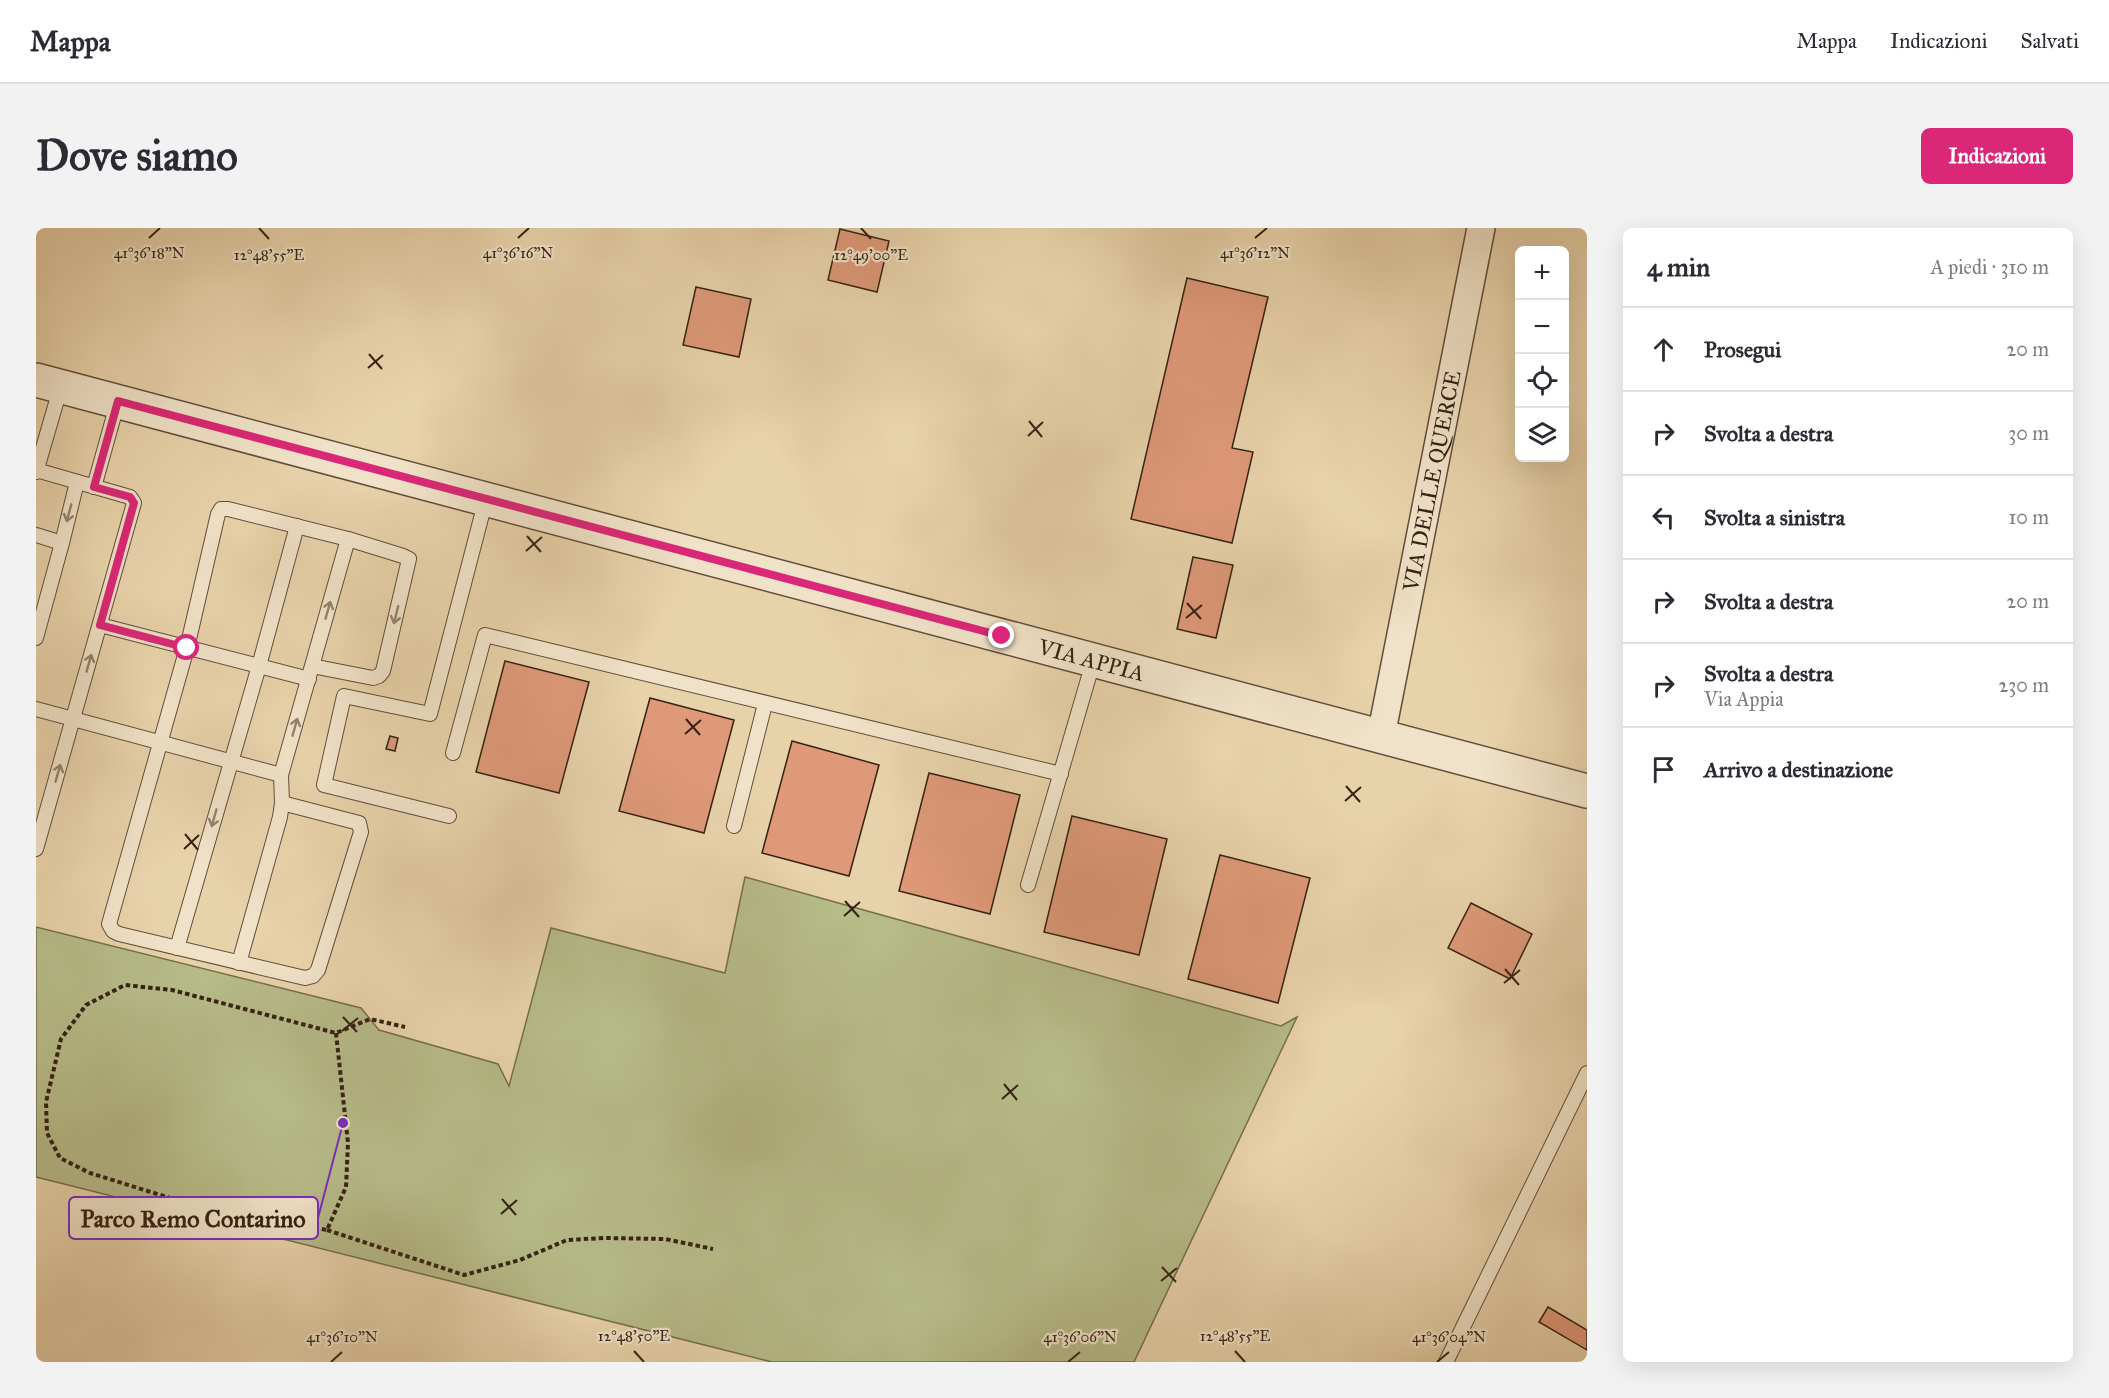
<!DOCTYPE html>
<html lang="it">
<meta charset="utf-8">
<style>
:root{--surface:#fff;--page:#f2f2f3;--text:#2b2b33;--muted:#7c7c81;--line:#e1e1e2;--accent:#db2777}
body{margin:0;font-family:"IM FELL Great Primer",serif;background:var(--page);color:var(--text)}
.controls{position:absolute;right:18px;top:18px;display:grid;overflow:hidden;border-radius:9px;box-shadow:0 6px 24px #0002}
.controls button{width:54px;height:54px;display:grid;place-items:center;padding:0;border:0;border-bottom:2px solid var(--line);background:var(--surface);color:var(--text);font:30px sans-serif}
.stop{position:absolute;width:18px;height:18px;margin:-14px;border:4px solid #db2777;border-radius:50%;background:#fff}
.stop.end{background:#db2777;border-color:#fff;box-shadow:0 2px 6px #0008}
.list{margin:0;padding:0;list-style:none}
h2{display:flex;justify-content:space-between;align-items:center;height:78px;margin:0;padding:0 24px;font-size:26px}
h2 small{font-size:20px;font-weight:400;color:var(--muted)}
.list li{display:grid;grid-template-columns:39px 1fr auto;gap:18px;align-items:center;box-sizing:border-box;height:84px;padding:0 24px;border-top:2px solid var(--line)}
.list b{display:block;font-size:22px;white-space:nowrap}
.list p{margin:0;font-size:20px;white-space:nowrap;color:var(--muted)}
.list em{font-size:20px;font-style:normal;color:var(--muted)}
.icon{flex:none;width:33px;height:33px;fill:none;stroke:currentColor;stroke-width:2;stroke-linecap:round;stroke-linejoin:round}
.map{position:relative;flex:none;width:1551px;height:1134px;overflow:hidden;border-radius:9px}
header{display:flex;align-items:center;gap:36px;box-sizing:border-box;height:84px;padding:0 30px;background:var(--surface);border-bottom:2px solid var(--line)}
header strong{font-size:28px}
nav{display:flex;gap:33px;margin-inline-start:auto;font-size:21px}
.intro{display:flex;align-items:center;justify-content:space-between;box-sizing:border-box;height:144px;padding:0 36px}
h1{margin:0;font-size:42px}
.button{padding:15px 27px;border-radius:9px;background:var(--accent);color:#fff;font-size:21px;font-weight:700}
main{display:flex;gap:36px;padding:0 36px}
aside{flex:1;background:var(--surface);border-radius:9px;box-shadow:0 6px 24px #0002}
.map>svg:first-child{display:block}
.green{fill:#b6bb88;stroke:#766e4e;stroke-width:1.5}
.building{fill:#de9978;stroke:#362214;stroke-width:1.5}
.lines{fill:none;stroke-linecap:round;stroke-linejoin:round}
.service-casing{stroke:#624e3a;stroke-width:16}
.minor-casing{stroke:#624e3a;stroke-width:30}
.tertiary-casing{stroke:#624e3a;stroke-width:36}
.path{stroke:#362214;stroke-width:4;stroke-dasharray:4.5 3;stroke-linecap:butt}
.service{stroke:#f0e2c8;stroke-width:14}
.minor{stroke:#f0e2c8;stroke-width:27}
.tertiary{stroke:#f0e2c8;stroke-width:33}
.oneway{stroke:#93826e}
.route{stroke:#db2777;stroke-width:8}
.ticks{fill:none;stroke:#362214;stroke-width:2}
.labels{text-anchor:middle;dominant-baseline:central;stroke-width:4.5;stroke-linejoin:round;paint-order:stroke}
.street-label{font-size:22px;fill:#362214;stroke:#f0e2c8}
.ticks-label{font-size:15px;text-anchor:middle;fill:#362214;stroke:#f0e2c8;stroke-width:4.5;stroke-linejoin:round;paint-order:stroke}
.leader{fill:none;stroke:#7b2cbf;stroke-width:2}
.callout-dot{fill:#7b2cbf;stroke:#f0e2c8;stroke-width:2}
.callout{fill:#f0e2c8;stroke:#7b2cbf;stroke-width:2}
.callout-label{font-size:24px;text-anchor:middle;font-weight:bold;fill:#362214}
</style>
<header>
<strong>Mappa</strong>
<nav><a>Mappa</a><a>Indicazioni</a><a>Salvati</a></nav>
</header>
<div class="intro"><h1>Dove siamo</h1><a class="button">Indicazioni</a></div>
<main>
<div class="map">
<svg width="1551" height="1134" viewBox="0 0 1551 1134">
<rect width="100%" height="100%" fill="#e8d2aa"/>
<filter id="stains"><feTurbulence type="fractalNoise" baseFrequency=".00333" numOctaves="4"/><feColorMatrix values="0 0 0 0 .2 0 0 0 0 .09 0 0 0 0 .02 0 0 0 .5 -.17"/></filter>
<radialGradient id="worn" r=".72"><stop offset=".6" stop-color="#630" stop-opacity="0"/><stop offset="1" stop-color="#630" stop-opacity=".3"/></radialGradient>
<!-- green -->
<path class="green" d="M709 649 1245 798 1261 789 1098 1134H736L0 949V699L325 780 343 802 462 836 473 858 515 700 689 745Z"/>
<!-- building -->
<g class="building">
<path d="M804 1 853 13 841 64 792 52Z"/>
<path d="M1151 50 1232 69 1196 220 1217 224 1196 315 1095 291Z"/>
<path d="M660 59 715 71 703 129 647 117Z"/>
<path d="M1157 329 1197 337 1180 410 1141 401Z"/>
<path d="M469 433 553 454 523 565 440 544Z"/>
<path d="M614 470 698 492 668 605 583 583Z"/>
<path d="M354 508 362 510 359 523 350 521Z"/>
<path d="M756 513 843 537 813 648 726 625Z"/>
<path d="M893 545 984 567 954 686 863 663Z"/>
<path d="M1036 588 1131 611 1103 727 1008 704Z"/>
<path d="M1184 627 1274 650 1242 775 1152 751Z"/>
<path d="M1435 675 1496 706 1474 751 1412 720Z"/>
<path d="M1512 1079 1551 1102V1122L1503 1094Z"/>
</g>
<g class="lines">
<defs>
<g id="service">
<path d="M0 242 94 269 98 275 0 621"/>
<path d="M0 244 25 158"/>
<path d="M58 259 82 173"/>
<path d="M0 307 26 315 0 410"/>
<path d="M26 315 41 254"/>
<path d="M64 397 273 451"/>
<path d="M0 481 245 547"/>
<path d="M417 525 449 407 1025 546"/>
<path d="M246 575 323 595 325 604 282 742 277 748 269 750 83 706 77 703 73 696 151 420 182 286 185 281H192L312 311"/>
<path d="M413 588 288 557 308 468 394 486 450 271"/>
<path d="M698 598 729 476"/>
<path d="M992 657 1058 431"/>
<path d="M141 720 223 438 261 298"/>
<path d="M203 735 244 589 246 575 245 547 312 311 367 328 373 331 347 443 343 448 337 450 276 438"/>
<path d="M1410 1134 1551 845"/>
</g>
<g id="minor">
<path id="s1" d="M1345 508 1445 0"/>
</g>
<g id="tertiary">
<path id="s2" d="M0 152 1551 563"/>
</g>
</defs>
<!-- service casing -->
<use href="#service" class="service-casing"/>
<!-- minor casing -->
<use href="#minor" class="minor-casing"/>
<!-- tertiary casing -->
<use href="#tertiary" class="tertiary-casing"/>
<!-- path -->
<g class="path">
<path d="M300 805 312 915 310 959 291 1002 134 970 54 945 24 930 11 905 10 874 25 811 50 777 89 757 136 762 300 805 334 791 369 799"/>
<path d="M291 1002 428 1047 484 1032 531 1012 568 1010 629 1011 677 1021"/>
</g>
<!-- service -->
<use href="#service" class="service"/>
<!-- minor -->
<use href="#minor" class="minor"/>
<!-- tertiary -->
<use href="#tertiary" class="tertiary"/>
</g>
<!-- one-way arrows -->
<defs><path id="oneway-shaft" d="M-6 0H5M1.5-3L5.5 0L1.5 3" fill="none" stroke-width="1.6" stroke-linecap="round" stroke-linejoin="round" transform="scale(1.5)"/></defs>
<g class="oneway">
<use href="#oneway-shaft" transform="translate(33 285) rotate(105)"/>
<use href="#oneway-shaft" transform="translate(292 382) rotate(-74)"/>
<use href="#oneway-shaft" transform="translate(360 387) rotate(104)"/>
<use href="#oneway-shaft" transform="translate(53 435) rotate(-74)"/>
<use href="#oneway-shaft" transform="translate(259 499) rotate(-74)"/>
<use href="#oneway-shaft" transform="translate(22 545) rotate(-74)"/>
<use href="#oneway-shaft" transform="translate(178 590) rotate(106)"/>
</g>
<g class="lines">
<!-- route -->
<path class="route" d="M151 420 64 397 98 275 94 269 58 259 82 173 966 408"/>
</g>
<!-- ticks -->
<path class="ticks" d="M223 0 233 11M825 0 835 11M113 10 124 0M482 10 493 0M1219 10 1231 0M333 126 346 141M332 140 347 127M993 193 1006 209M992 208 1007 194M491 308 505 324M490 323 506 309M1151 375 1165 391M1150 390 1166 377M650 491 664 507M649 506 665 492M1310 558 1324 574M1309 573 1325 559M149 606 162 622M148 621 163 607M809 673 823 689M808 688 824 674M1469 741 1483 757M1468 755 1484 742M307 789 321 804M306 803 322 790M968 856 981 872M966 871 982 857M466 971 480 987M465 986 481 972M1126 1039 1140 1054M1125 1053 1141 1040M598 1123 608 1134M1199 1123 1209 1134M295 1134 306 1124M1032 1134 1044 1124M1401 1134 1413 1124"/>
<g class="labels">
<!-- street labels -->
<g class="street-label">
<text stroke="none"><textPath href="#s1" startOffset="260">VIA DELLE QUERCE</textPath></text>
<text stroke="none"><textPath href="#s2" startOffset="1092">VIA APPIA</textPath></text>
</g>
</g>
<g class="ticks-label">
<text x="113" y="30">41°36'18"N</text>
<text x="482" y="30">41°36'16"N</text>
<text x="1219" y="30">41°36'12"N</text>
<text x="233" y="32">12°48'55"E</text>
<text x="835" y="32">12°49'00"E</text>
<text x="598" y="1113">12°48'50"E</text>
<text x="1199" y="1113">12°48'55"E</text>
<text x="306" y="1114">41°36'10"N</text>
<text x="1044" y="1114">41°36'06"N</text>
<text x="1413" y="1114">41°36'04"N</text>
</g>
<!-- callouts -->
<path class="leader" d="M307 895L282 990"/>
<circle class="callout-dot" cx="307" cy="895" r="6"/>
<rect class="callout" x="33" y="969" width="249" height="42" rx="6"/>
<g class="callout-label">
<text x="157" y="999">Parco Remo Contarino</text>
</g>
<rect width="100%" height="100%" filter="url(#stains)"/>
<rect width="100%" height="100%" fill="url(#worn)"/>
</svg>
<div class="controls">
<button>+</button>
<button>−</button>
<button><svg class="icon" aria-label="locate" viewBox="0 0 24 24"><circle cx="12" cy="12" r="6"/><path d="M12 2v4M12 18v4M2 12h4M18 12h4"/></svg></button>
<button><svg class="icon" aria-label="layers" viewBox="0 0 24 24"><path d="M12 4l9 5-9 5-9-5zM3 14l9 5 9-5"/></svg></button>
</div>
<div class="stop" style="left:151px;top:420px"></div>
<div class="stop end" style="left:966px;top:408px"></div>
</div>
<aside>
<h2>4 min<small>A piedi · 310 m</small></h2>
<ul class="list">
<li><svg class="icon" aria-label="ahead" viewBox="0 0 24 24"><path d="M12 20V5M6 11l6-6 6 6"/></svg><div><b>Prosegui</b></div><em>20 m</em></li>
<li><svg class="icon" aria-label="right" viewBox="0 0 24 24"><path d="M7 20v-9h11M14 6l5 5-5 5"/></svg><div><b>Svolta a destra</b></div><em>30 m</em></li>
<li><svg class="icon" aria-label="left" viewBox="0 0 24 24"><path d="M17 20v-9H6M10 6l-5 5 5 5"/></svg><div><b>Svolta a sinistra</b></div><em>10 m</em></li>
<li><svg class="icon" aria-label="right" viewBox="0 0 24 24"><path d="M7 20v-9h11M14 6l5 5-5 5"/></svg><div><b>Svolta a destra</b></div><em>20 m</em></li>
<li><svg class="icon" aria-label="right" viewBox="0 0 24 24"><path d="M7 20v-9h11M14 6l5 5-5 5"/></svg><div><b>Svolta a destra</b><p>Via Appia</p></div><em>230 m</em></li>
<li><svg class="icon" aria-label="arrive" viewBox="0 0 24 24"><path d="M6 21V4h12l-3 4 3 4H6"/></svg><div><b>Arrivo a destinazione</b></div></li>
</ul>
</aside>
</main>
